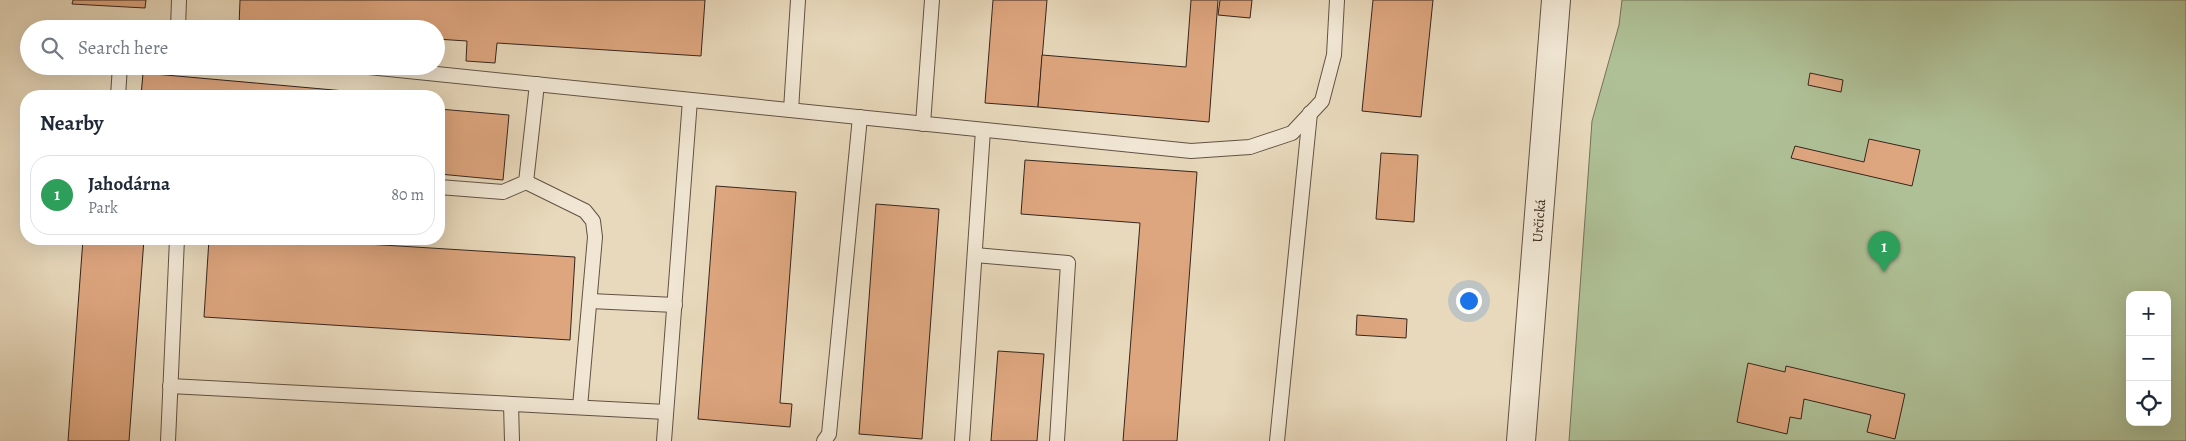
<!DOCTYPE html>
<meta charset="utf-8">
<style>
:root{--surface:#fff;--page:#f6f6f7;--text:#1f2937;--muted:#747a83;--line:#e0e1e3;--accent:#0b8043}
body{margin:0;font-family:Alegreya,serif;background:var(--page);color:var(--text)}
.controls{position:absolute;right:15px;bottom:15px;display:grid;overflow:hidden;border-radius:10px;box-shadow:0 5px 20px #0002}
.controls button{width:45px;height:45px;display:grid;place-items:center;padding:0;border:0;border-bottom:1px solid var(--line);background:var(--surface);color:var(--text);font:25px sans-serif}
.you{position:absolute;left:1468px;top:300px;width:18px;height:18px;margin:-12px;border:4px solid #fff;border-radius:50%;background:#1a73e8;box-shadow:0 0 0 8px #1a73e833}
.badge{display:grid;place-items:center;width:32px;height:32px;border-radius:50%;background:var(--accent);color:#fff;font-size:16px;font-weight:700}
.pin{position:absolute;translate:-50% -41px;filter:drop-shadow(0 1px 2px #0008)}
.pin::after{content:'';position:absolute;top:26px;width:18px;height:15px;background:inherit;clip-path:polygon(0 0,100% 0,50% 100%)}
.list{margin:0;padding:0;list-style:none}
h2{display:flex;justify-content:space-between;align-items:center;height:65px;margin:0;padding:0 20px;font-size:21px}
h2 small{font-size:16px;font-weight:400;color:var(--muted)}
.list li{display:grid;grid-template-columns:32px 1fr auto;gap:15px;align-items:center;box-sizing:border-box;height:80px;margin:0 10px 10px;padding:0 10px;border:1px solid var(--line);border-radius:20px}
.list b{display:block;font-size:19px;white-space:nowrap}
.list p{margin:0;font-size:16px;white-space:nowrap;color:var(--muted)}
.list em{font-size:16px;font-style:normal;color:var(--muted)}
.icon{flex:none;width:28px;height:28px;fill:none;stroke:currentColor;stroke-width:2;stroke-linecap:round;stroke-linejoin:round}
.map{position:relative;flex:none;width:2186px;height:441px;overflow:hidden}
.search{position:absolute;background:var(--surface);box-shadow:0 5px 20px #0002;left:20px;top:20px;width:425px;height:55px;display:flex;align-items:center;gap:12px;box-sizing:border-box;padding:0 18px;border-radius:28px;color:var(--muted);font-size:19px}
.panel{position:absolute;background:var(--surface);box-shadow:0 5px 20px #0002;left:20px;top:90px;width:425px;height:155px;border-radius:20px}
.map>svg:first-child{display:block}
.green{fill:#afc096;stroke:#72725a;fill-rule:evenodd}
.building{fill:#dea67f;stroke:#36251d}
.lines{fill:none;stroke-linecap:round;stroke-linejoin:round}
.service-casing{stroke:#625245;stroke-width:16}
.tertiary-casing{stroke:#625245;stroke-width:30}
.service{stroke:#f0e6d3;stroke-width:14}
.tertiary{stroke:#f0e6d3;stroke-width:28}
.labels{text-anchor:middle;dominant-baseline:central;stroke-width:4.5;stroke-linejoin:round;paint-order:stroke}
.street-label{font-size:14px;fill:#36251d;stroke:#f0e6d3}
</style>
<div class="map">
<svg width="2186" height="441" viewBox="0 0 2186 441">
<rect width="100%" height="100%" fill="#e8d9bc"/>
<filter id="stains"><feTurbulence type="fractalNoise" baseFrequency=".004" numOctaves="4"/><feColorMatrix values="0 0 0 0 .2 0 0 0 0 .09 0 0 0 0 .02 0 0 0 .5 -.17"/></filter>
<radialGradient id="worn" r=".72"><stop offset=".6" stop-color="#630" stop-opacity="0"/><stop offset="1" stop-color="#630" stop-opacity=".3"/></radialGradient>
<!-- green -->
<path class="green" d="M1622 0H2186V441H1569L1592 121 1619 25ZM2130 295H2167V422H2130Z"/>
<!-- building -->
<g class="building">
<path d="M73 0H146L145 8 72 4Z"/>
<path d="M240 0H705L701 56 497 43 495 63 466 61 467 41 436 39V29H281L239 26Z"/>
<path d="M993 0H1047L1038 107 985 103Z"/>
<path d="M1191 0H1218L1209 122 1038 107 1042 55 1186 67Z"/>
<path d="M1220 0H1252L1250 18 1218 15Z"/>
<path d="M1373 0H1433L1421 117 1362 111Z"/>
<path d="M143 73 401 96H141Z"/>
<path d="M1810 73 1843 80 1841 92 1808 85Z"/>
<path d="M439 109 509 115 503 180 439 174Z"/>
<path d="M1869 139 1920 150 1912 186 1791 158 1795 146 1864 162Z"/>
<path d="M1381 153 1418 155 1414 222 1376 219Z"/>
<path d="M1025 160 1197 172 1177 441H1123L1140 223 1021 214Z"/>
<path d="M716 186 796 192 780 403 792 404 790 427 698 419Z"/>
<path d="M876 204 939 209 922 439 859 434Z"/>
<path d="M83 239H144L129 441H68Z"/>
<path d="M209 239H286L575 257 570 340 204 317Z"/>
<path d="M1357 315 1407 319 1406 338 1356 335Z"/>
<path d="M998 351 1044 354 1037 441H991Z"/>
<path d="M1748 363 1785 372 1786 366 1905 394 1895 439 1867 432 1871 415 1804 399 1801 419 1790 417 1787 434 1737 422Z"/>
</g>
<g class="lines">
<defs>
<g id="service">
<path d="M178 29 179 0"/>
<path d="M359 66 1191 151 1250 147 1292 133 1322 101 1334 55 1337 0"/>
<path d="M118 96 120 66"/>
<path d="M791 110 798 0"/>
<path d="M923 124 932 0"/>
<path d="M526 182 585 211 593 221 595 237 580 407"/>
<path d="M439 187 503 192 526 182 537 84"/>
<path d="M975 255 1068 263 1057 441"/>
<path d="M590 301 675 305"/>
<path d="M170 386 666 412"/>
<path d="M511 404 512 441"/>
<path d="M168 441 177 239"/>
<path d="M664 441 690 100"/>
<path d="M824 441 829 434 860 117"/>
<path d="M962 441 983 130"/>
<path d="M1277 441 1310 113"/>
</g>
<g id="tertiary">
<path id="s1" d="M1521 441 1556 0"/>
</g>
</defs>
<!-- service casing -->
<use href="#service" class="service-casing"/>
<!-- tertiary casing -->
<use href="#tertiary" class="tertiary-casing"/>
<!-- service -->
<use href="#service" class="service"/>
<!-- tertiary -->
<use href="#tertiary" class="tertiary"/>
</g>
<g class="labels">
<!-- street labels -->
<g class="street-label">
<text stroke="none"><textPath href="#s1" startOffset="221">Určická</textPath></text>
</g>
</g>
<rect width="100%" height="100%" filter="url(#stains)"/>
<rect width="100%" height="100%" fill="url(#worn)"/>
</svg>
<div class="controls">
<button>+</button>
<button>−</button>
<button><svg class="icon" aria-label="locate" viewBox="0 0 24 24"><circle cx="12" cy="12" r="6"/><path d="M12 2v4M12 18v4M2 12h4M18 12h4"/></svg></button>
</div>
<div class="you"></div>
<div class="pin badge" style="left:1884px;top:272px;background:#2e9e5b">1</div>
<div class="search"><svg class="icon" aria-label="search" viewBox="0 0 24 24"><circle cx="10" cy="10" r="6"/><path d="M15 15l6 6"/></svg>Search here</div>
<section class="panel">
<h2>Nearby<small></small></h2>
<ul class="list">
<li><span class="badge" style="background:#2e9e5b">1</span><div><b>Jahodárna</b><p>Park</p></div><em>80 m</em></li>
</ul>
</section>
</div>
